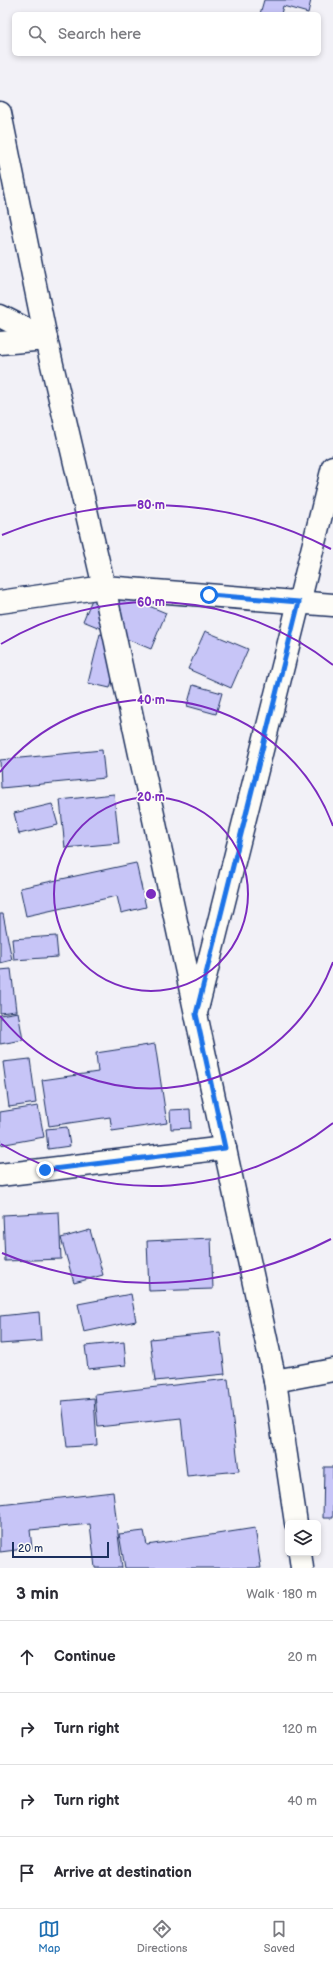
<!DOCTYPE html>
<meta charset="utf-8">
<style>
:root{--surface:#fff;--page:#f2f2f3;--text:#2b2b33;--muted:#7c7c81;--line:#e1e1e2;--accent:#1f6fb2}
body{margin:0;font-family:"Balsamiq Sans",sans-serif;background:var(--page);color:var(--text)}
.controls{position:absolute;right:12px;bottom:12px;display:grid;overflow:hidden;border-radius:6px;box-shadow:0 2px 6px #0003}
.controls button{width:36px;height:36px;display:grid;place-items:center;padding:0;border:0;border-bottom:1px solid var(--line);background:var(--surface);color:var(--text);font:20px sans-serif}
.scale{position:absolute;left:12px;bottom:10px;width:97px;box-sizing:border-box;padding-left:4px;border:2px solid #1b2f5e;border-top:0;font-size:11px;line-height:14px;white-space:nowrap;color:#1b2f5e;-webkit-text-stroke:3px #fdfcf7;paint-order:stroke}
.stop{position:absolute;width:12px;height:12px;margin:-9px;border:3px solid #1a73e8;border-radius:50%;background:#fff}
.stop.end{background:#1a73e8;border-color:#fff;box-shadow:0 1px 4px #0008}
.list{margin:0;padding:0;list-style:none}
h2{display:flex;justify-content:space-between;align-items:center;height:52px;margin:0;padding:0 16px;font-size:17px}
h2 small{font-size:13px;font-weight:400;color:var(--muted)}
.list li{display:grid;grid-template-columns:26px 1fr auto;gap:12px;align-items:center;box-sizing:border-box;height:72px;padding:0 16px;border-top:1px solid var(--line)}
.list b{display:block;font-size:15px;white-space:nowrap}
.list em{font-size:13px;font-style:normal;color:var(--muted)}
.icon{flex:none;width:22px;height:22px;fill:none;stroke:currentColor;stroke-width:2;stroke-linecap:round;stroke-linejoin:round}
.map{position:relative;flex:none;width:333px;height:1568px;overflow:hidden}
.search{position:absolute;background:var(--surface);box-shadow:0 2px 6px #0003;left:12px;right:12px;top:12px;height:44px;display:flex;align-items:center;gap:10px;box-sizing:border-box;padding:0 14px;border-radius:6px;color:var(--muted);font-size:15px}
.sheet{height:340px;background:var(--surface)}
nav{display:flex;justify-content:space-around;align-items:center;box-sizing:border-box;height:56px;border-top:1px solid var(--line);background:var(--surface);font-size:11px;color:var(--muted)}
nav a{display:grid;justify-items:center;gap:2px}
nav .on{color:var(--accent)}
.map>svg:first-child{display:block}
.building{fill:#c7c5f7;stroke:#1b2f5e}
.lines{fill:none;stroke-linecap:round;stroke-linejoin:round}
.street-casing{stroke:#1b2f5e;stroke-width:25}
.street{stroke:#fdfcf7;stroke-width:22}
.route{stroke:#1a73e8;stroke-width:5}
.ring{fill:none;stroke:#7b2cbf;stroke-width:2}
.centre{fill:#7b2cbf;stroke:#fdfcf7;stroke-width:2}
.ring-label{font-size:12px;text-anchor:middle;font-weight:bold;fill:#7b2cbf;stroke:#fdfcf7;stroke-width:3;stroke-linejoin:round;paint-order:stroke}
</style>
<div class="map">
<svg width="333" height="1568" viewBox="0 0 333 1568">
<rect width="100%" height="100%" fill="#f2f1f7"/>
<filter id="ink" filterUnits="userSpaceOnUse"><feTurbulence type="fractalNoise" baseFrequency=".025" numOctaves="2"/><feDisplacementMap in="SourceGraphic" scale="8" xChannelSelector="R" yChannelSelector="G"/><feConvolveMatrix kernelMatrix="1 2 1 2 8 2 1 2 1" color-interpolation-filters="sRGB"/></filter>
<g filter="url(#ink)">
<!-- building -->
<g class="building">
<path d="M264 0H311L308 13 283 6 281 14H260Z"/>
<path d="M98 585 166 613 151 649 83 621Z"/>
<path d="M205 631 248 649 231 688 188 669Z"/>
<path d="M100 634 123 639 110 688 88 683Z"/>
<path d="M193 685 222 693 216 714 187 706Z"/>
<path d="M102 750 105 778 1 788 0 760Z"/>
<path d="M114 794 119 843 65 848 60 800Z"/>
<path d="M52 804 58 825 19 834 14 813Z"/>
<path d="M136 863 146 907 121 913 117 896 26 916 20 888Z"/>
<path d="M0 914H3L12 960 0 963Z"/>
<path d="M56 936 58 957 14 960 12 939Z"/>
<path d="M11 969 16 1011 0 1013V970Z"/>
<path d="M18 1012 23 1040 0 1044V1015Z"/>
<path d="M155 1044 167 1123 112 1131 110 1117 49 1126 42 1080 98 1072 96 1053Z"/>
<path d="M30 1059 36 1103 9 1107 3 1062Z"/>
<path d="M38 1106 44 1137 0 1145V1112Z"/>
<path d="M190 1109 191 1128 171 1129 170 1110Z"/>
<path d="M67 1127 70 1146 48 1149 46 1129Z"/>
<path d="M59 1212 61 1259 5 1261 3 1215Z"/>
<path d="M90 1230 103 1275 74 1283 61 1238Z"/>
<path d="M211 1238 213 1289 149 1291 147 1241Z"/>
<path d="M131 1294 136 1321 84 1332 78 1304Z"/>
<path d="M39 1312 41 1341 0 1344V1316Z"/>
<path d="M220 1332 225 1374 155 1381 150 1339Z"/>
<path d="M124 1342 126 1365 88 1369 85 1346Z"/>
<path d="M228 1379 239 1471 187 1476 181 1418 98 1427 95 1394Z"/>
<path d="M94 1398 97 1445 67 1447 62 1401Z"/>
<path d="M324 1467H333V1518H323Z"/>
<path d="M113 1492 122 1568H95L90 1524 30 1530 32 1548 0 1552V1505Z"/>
<path d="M255 1528 261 1568H125L119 1534 144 1531 147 1545Z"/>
</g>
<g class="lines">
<defs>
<g id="street">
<path d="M0 113 46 339 104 587 275 1381 296 1523"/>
<path d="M0 316 46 339"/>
<path d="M0 343 46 339"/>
<path d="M0 602 104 587 333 605"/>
<path d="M197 1009 333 467"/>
<path d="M0 1175 225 1148"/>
<path d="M275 1381 333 1370"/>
<path d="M300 1553 302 1568"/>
</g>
</defs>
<!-- street casing -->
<use href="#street" class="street-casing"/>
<!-- street -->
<use href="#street" class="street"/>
</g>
</g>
<g class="lines" filter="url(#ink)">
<!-- route -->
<path class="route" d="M45 1170 225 1148 196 1014 299 602 209 595"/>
</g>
<!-- distance rings -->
<g class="ring">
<circle cx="151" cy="894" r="97"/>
<path d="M333 962A194 194 0 0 1 0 1016M0 772A194 194 0 0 1 333 826"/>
<path d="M333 1123A292 292 0 0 1 1 1144M1 644A292 292 0 0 1 333 665"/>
<path d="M331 1239A389 389 0 0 1 2 1253M2 535A389 389 0 0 1 331 549"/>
</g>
<circle cx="151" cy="894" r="6" class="centre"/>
<g class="ring-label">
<text x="151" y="509">80 m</text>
<text x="151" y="606">60 m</text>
<text x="151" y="704">40 m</text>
<text x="151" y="801">20 m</text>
</g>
</svg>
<div class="controls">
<button><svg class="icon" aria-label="layers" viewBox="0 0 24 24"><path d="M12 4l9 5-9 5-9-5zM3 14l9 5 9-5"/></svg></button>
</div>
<div class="scale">20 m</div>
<div class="stop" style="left:209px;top:595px"></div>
<div class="stop end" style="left:45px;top:1170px"></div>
<div class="search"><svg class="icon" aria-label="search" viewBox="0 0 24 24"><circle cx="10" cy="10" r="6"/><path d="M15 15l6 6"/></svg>Search here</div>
</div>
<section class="sheet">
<h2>3 min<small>Walk · 180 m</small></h2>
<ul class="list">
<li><svg class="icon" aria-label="ahead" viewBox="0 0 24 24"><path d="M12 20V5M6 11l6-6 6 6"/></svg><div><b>Continue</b></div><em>20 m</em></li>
<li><svg class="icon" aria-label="right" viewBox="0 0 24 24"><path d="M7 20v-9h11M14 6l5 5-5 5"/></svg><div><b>Turn right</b></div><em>120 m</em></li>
<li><svg class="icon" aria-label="right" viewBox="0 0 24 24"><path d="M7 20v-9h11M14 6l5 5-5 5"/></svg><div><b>Turn right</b></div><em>40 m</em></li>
<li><svg class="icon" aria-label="arrive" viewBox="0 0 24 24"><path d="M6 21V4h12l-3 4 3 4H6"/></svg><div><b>Arrive at destination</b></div></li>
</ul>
</section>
<nav>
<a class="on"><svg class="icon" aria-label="map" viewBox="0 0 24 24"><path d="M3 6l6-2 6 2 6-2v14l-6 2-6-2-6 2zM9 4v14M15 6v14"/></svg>Map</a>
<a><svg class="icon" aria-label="directions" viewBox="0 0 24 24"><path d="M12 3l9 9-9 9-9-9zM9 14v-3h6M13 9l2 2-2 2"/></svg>Directions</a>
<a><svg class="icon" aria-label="saved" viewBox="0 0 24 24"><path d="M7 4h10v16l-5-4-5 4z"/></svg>Saved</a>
</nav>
